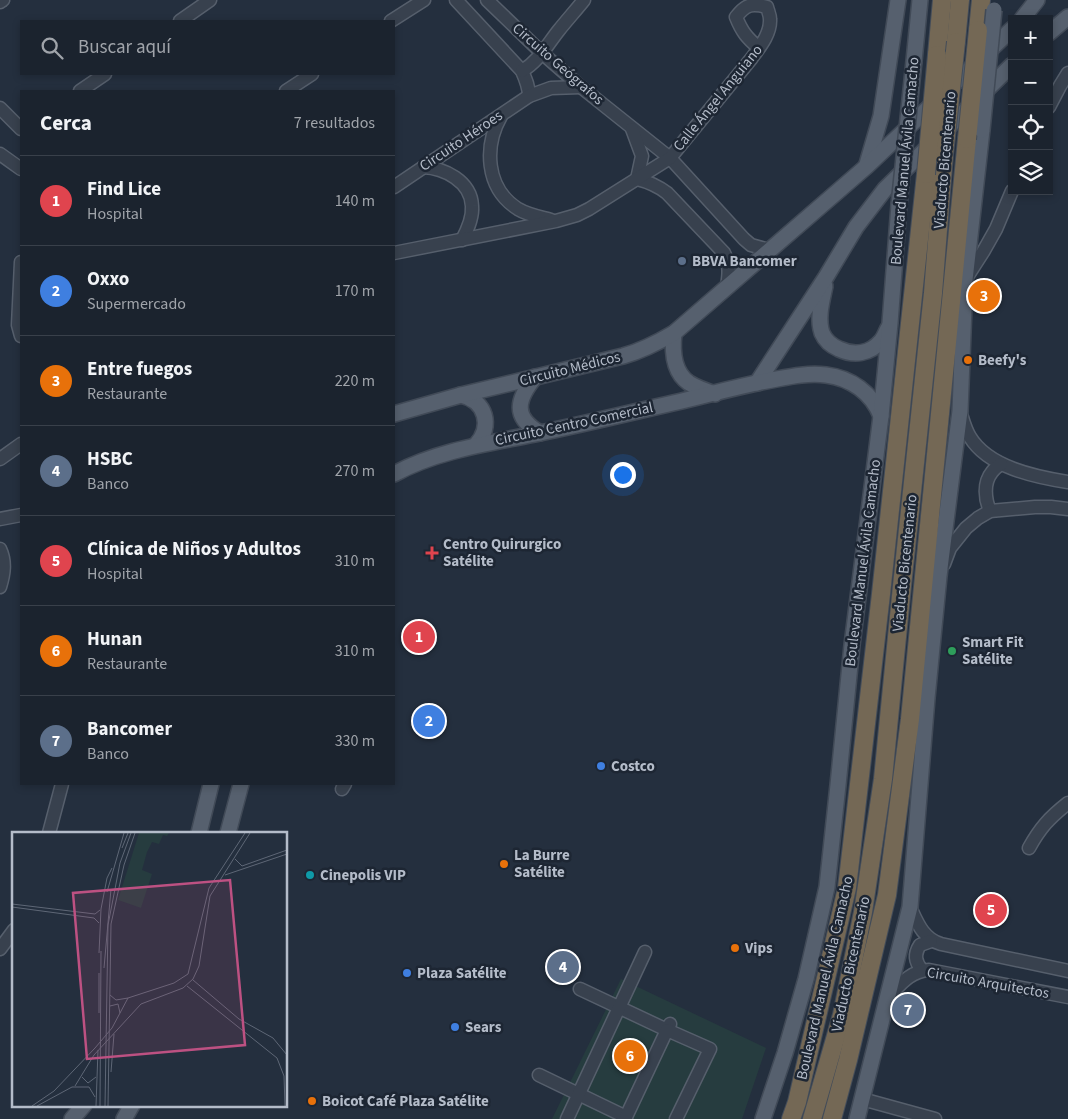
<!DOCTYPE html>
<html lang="es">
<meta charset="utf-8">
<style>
:root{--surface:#1b232e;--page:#242b36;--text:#f1f3f6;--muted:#a0a4aa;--line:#39404a;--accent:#ea580c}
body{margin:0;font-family:"Source Sans 3",sans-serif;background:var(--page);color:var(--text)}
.controls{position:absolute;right:15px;top:15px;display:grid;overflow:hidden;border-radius:0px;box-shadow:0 2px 8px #0003}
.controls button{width:45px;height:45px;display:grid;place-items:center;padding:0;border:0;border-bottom:1px solid var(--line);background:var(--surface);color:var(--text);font:25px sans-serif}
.you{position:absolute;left:622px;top:474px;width:18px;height:18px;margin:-12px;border:4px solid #fff;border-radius:50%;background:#1a73e8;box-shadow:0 0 0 8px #1a73e833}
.badge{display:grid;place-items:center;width:32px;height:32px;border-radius:50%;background:var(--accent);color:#fff;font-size:16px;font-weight:700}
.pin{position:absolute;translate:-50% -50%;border:2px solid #fff;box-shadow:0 1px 5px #0006}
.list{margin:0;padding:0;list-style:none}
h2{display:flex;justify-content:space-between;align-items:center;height:65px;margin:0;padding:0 20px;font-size:21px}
h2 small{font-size:16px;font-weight:400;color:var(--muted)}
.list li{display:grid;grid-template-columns:32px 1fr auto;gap:15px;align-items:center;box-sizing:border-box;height:90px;padding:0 20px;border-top:1px solid var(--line)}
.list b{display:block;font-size:19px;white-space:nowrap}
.list p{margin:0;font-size:16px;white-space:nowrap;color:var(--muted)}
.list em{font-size:16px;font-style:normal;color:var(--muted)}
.icon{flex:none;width:28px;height:28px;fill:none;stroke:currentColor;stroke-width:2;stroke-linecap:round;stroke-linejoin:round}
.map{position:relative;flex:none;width:1068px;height:1119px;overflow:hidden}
.search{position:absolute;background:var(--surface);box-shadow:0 2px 8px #0003;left:20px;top:20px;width:375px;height:55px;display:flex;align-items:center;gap:12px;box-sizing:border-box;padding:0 18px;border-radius:0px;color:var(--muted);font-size:19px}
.panel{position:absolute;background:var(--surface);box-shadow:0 2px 8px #0003;left:20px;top:90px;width:375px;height:695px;border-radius:0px}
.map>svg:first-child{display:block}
.green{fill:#263c3f}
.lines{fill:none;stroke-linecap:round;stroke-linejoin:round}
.minor-casing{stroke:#565f6c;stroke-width:15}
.major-casing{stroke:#414a57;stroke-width:18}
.highway-casing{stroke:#434c59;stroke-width:20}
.minor{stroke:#38414e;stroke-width:12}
.major{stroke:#56606e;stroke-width:15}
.highway{stroke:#746855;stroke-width:18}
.major-bridge-casing{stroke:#414a57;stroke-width:18;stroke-linecap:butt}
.highway-bridge-casing{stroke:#434c59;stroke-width:20;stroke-linecap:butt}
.major-bridge{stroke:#56606e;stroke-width:15}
.highway-bridge{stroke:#746855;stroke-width:18}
.service-dot{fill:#5c6f8a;stroke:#1d2633;stroke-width:2}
.food-dot{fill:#e8710a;stroke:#1d2633;stroke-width:2}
.health-dot{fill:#e0444e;stroke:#1d2633;stroke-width:2}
.leisure-dot{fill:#2e9e5b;stroke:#1d2633;stroke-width:2}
.shop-dot{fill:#3f7fe0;stroke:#1d2633;stroke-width:2}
.culture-dot{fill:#0f9aa8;stroke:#1d2633;stroke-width:2}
.labels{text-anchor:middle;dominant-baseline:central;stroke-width:5;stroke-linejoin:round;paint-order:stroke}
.street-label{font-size:15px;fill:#b4bcc9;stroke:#1d2633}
.poi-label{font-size:15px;font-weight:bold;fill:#b4bcc9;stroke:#1d2633;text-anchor:start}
.inset-road{fill:none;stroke:#5e6776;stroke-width:1}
.view{fill:#bd5182;fill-opacity:0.15;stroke:#bd5182;stroke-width:2.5}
.inset-edge{fill:none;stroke:#b4bcc9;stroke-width:2.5}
</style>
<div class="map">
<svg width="1068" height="1119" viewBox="0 0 1068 1119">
<rect width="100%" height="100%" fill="#242f3e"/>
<!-- green -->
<path class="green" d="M621 979 766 1048 742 1119H552Z"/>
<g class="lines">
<defs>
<g id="minor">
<path d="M456 0 522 71C526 80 529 87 529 96"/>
<path d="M487 0 542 53 581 87 670 158 744 239 751 245 769 250"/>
<path d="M0 2 3 0"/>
<path d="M180 21 210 0"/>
<path d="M391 21 424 0"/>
<path d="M522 71C539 61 547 45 559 30 567 20 576 10 584 0"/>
<path d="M80 91 105 74"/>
<path d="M286 91 312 74"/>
<path d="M1049 107 1060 86 1068 73"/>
<path d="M0 108 21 129"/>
<path d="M501 116C484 146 485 188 518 209 528 215 540 217 551 220"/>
<path d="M632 129 642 156 637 179"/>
<path d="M0 154 21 169"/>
<path d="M423 167C444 168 471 181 472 206 473 218 468 229 462 240"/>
<path d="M637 179C649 182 658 186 667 193L724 253C730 265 729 274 727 287"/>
<path d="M394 187 529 96 551 88 581 87"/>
<path d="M394 253 556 221 577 215 589 209 670 158 751 59C759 48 771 34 770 19 770 15 768 11 767 7 752 3 746 4 736 17 742 32 747 38 759 48"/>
<path d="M21 262 18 325 21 336"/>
<path d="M965 280 983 252 996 229 1012 191"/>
<path d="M960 411C963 420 965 429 970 437 988 467 1035 477 1068 482"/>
<path d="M0 459 21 444"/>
<path d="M990 511C985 499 983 483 992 472 994 469 998 466 1001 464"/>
<path d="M0 519 21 515"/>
<path d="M0 549C6 562 4 574 0 587"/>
<path d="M944 564 950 548 966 528 978 518 990 511 1035 507H1051L1068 509"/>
<path d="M342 789 345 784"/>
<path d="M49 833 62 784"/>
<path d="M1029 848C1040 828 1049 818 1068 803"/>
<path d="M910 907C917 922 923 939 941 944L1068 971"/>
<path d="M0 949 14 930"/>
<path d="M922 970C915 962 914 954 920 945L931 941"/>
<path d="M580 989 667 1030 670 1024"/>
<path d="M887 998C900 985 910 971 929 970L1068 997"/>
<path d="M539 1075 626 1117"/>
<path d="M862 1099 935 1119"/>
<path d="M567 1119 645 952"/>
<path d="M625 1119 667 1030 710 1049 676 1119"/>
</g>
<g id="major">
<path d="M1022 19 1037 0"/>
<path d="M1049 33 1068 17"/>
<path d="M914 61 920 0"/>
<path d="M867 164 881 116 898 0"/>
<path d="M825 286C822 301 817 318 822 333 825 340 832 346 839 349 854 356 870 354 881 341 885 337 886 331 889 327"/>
<path d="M674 333C672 351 673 372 689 383 697 388 706 391 715 394"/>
<path d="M535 377C517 399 512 417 540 433"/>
<path d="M757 383 826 277 856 227 885 189 1012 65"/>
<path d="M461 395C486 401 493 426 476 445"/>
<path d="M394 414 461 395 623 356C641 351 657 343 674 333L867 166 1012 29"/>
<path d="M394 474C438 450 491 443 540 433 584 424 629 413 673 403 708 395 742 385 777 379 793 376 809 373 826 375 851 378 872 393 881 416"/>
<path d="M199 833 211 784"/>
<path d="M228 833 241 784"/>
<path d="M72 1119 84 1105"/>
<path d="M124 1119 132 1105"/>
<path d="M763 1119 785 1053 806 979 827 887 838 785 852 645 881 416 890 323 899 205"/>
<path d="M857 1119 910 907 927 698 939 576 960 411 965 280 982 130"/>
</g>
<g id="highway">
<path d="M978 30 981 0"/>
<path d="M956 42 960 0"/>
<path d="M937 55 942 0"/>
<path d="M791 1119 797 1102 847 888 881 594 926 174"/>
<path d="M812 1119 842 1015 863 912 883 779 902 586 933 293 944 154"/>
<path d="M832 1119 848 1060 887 895 910 719 967 139"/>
</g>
</defs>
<!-- minor casing -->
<use href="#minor" class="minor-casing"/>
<!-- major casing -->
<use href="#major" class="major-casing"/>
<!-- highway casing -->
<use href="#highway" class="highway-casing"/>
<!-- minor -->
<use href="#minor" class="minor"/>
<!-- major -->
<use href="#major" class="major"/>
<!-- highway -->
<use href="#highway" class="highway"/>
<defs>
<g id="major-bridge">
<path d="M982 130 994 10"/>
<path d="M899 205 914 61"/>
</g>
<g id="highway-bridge">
<path d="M967 139 978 30"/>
<path d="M944 154 956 42"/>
<path d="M926 174 937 55"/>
</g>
</defs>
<!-- major-bridge casing -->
<use href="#major-bridge" class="major-bridge-casing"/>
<!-- highway-bridge casing -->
<use href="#highway-bridge" class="highway-bridge-casing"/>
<!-- major-bridge -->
<use href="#major-bridge" class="major-bridge"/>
<!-- highway-bridge -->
<use href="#highway-bridge" class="highway-bridge"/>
</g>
<!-- markers -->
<circle class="service-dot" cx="682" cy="261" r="5"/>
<g class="food-dot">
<circle cx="968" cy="360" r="5"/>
<circle cx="504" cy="864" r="5"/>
<circle cx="735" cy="948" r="5"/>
<circle cx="312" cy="1101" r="5"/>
</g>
<path class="health-dot" d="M429.5 545.5h5v5h5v5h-5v5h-5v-5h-5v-5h5z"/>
<circle class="leisure-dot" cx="952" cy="651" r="5"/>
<g class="shop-dot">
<circle cx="601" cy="766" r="5"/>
<circle cx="407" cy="973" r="5"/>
<circle cx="455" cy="1027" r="5"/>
</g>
<circle class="culture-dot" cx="310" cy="875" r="5"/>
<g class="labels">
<!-- street labels -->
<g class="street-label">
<text transform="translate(558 64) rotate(41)">Circuito Geógrafos</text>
<text transform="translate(718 98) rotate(-51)">Calle Ángel Anguiano</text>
<text transform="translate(461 141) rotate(-34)">Circuito Héroes</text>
<text transform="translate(945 160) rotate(-85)">Viaducto Bicentenario</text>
<text transform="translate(905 161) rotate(-85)">Boulevard Manuel Ávila Camacho</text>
<text transform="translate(570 369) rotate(-14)">Circuito Médicos</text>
<text transform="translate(574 424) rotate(-12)">Circuito Centro Comercial</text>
<text transform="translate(863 563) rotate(-83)">Boulevard Manuel Ávila Camacho</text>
<text transform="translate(905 563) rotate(-84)">Viaducto Bicentenario</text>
<text transform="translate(851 964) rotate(-78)">Viaducto Bicentenario</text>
<text transform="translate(825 978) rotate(-77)">Boulevard Manuel Ávila Camacho</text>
<text transform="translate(988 983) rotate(10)">Circuito Arquitectos</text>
</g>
<!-- poi labels -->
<g class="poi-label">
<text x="692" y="261">BBVA Bancomer</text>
<text x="978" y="360">Beefy's</text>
<text x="443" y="544">Centro Quirurgico<tspan x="443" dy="17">Satélite</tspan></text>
<text x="962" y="642">Smart Fit<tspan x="962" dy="17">Satélite</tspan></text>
<text x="611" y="766">Costco</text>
<text x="514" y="855">La Burre<tspan x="514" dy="17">Satélite</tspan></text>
<text x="320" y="875">Cinepolis VIP</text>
<text x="745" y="948">Vips</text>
<text x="417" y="973">Plaza Satélite</text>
<text x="465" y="1027">Sears</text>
<text x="322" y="1101">Boicot Café Plaza Satélite</text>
</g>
</g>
<!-- overview -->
<g transform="translate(12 832)">
<rect width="275" height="275" fill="#242f3e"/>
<path d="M127 1H157L155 4 151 3 147 12 140 10 135 20 130 38 140 42 129 76 106 68Z" fill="#263c3f"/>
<path class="inset-road" d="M110 16 116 1M223 27 230 34 275 18M213 43 275 22M95 60 112 1M0 72 83 82 88 78M0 75 82 86 87 91M87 121 89 77 95 46 100 36M92 136 99 57M181 148 227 187 261 206 275 223M175 154 265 226 272 244 273 274M98 163 104 168 116 166 162 151 176 142 197 56 233 1M98 174 106 172 108 181M87 181V141M99 240 102 202M70 245 76 251 84 245M63 254 82 223 129 172 171 156 181 147 187 134 198 64 238 1M20 274 42 259 83 216 100 196 116 166M25 274 60 255H77L83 265M84 274 86 218M88 274 89 119M93 274 96 93 108 31 119 1M96 274 99 92 112 33 123 1"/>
<path class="view" d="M218 48 233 213 75 227 61 61Z"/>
<rect width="275" height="275" class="inset-edge"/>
</g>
</svg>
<div class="controls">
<button>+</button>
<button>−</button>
<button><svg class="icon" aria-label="locate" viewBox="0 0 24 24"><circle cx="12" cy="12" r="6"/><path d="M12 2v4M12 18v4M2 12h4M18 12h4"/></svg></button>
<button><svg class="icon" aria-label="layers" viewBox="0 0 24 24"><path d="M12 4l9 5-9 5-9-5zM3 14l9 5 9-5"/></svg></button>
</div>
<div class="you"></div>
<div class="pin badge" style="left:419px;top:637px;background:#e0444e">1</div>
<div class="pin badge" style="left:429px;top:721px;background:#3f7fe0">2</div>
<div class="pin badge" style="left:984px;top:296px;background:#e8710a">3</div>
<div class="pin badge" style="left:563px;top:967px;background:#5c6f8a">4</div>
<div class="pin badge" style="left:991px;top:910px;background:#e0444e">5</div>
<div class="pin badge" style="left:630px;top:1056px;background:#e8710a">6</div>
<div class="pin badge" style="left:908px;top:1010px;background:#5c6f8a">7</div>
<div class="search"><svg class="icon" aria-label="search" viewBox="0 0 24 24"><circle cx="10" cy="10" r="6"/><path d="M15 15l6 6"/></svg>Buscar aquí</div>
<section class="panel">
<h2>Cerca<small>7 resultados</small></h2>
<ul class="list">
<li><span class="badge" style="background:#e0444e">1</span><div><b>Find Lice</b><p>Hospital</p></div><em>140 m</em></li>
<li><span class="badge" style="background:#3f7fe0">2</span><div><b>Oxxo</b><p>Supermercado</p></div><em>170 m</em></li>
<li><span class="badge" style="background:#e8710a">3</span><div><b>Entre fuegos</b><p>Restaurante</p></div><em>220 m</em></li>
<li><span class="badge" style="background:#5c6f8a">4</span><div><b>HSBC</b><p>Banco</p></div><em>270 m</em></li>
<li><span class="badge" style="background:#e0444e">5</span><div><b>Clínica de Niños y Adultos</b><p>Hospital</p></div><em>310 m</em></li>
<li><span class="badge" style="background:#e8710a">6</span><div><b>Hunan</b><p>Restaurante</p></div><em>310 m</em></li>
<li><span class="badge" style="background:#5c6f8a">7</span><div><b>Bancomer</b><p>Banco</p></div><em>330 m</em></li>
</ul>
</section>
</div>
